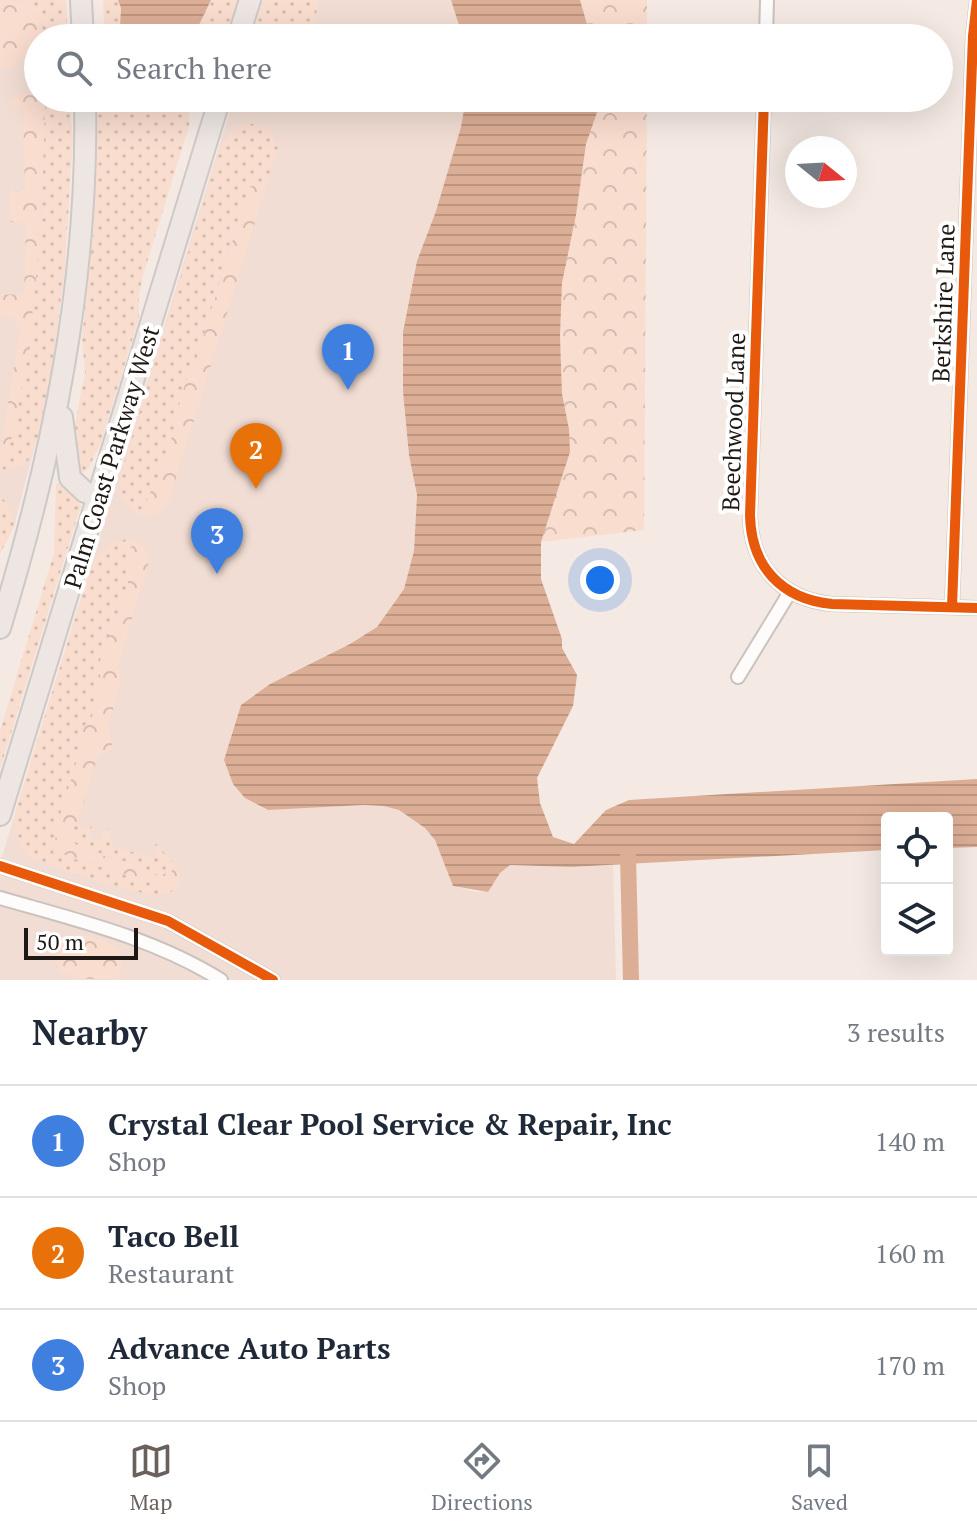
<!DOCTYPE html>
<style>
:root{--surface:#fff;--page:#f2f2f3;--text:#1f2937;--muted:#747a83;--line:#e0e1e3;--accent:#6a615d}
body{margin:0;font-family:"PT Serif",serif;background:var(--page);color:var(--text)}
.controls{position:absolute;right:24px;bottom:24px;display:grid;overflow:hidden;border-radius:8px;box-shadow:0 8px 32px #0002}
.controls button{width:72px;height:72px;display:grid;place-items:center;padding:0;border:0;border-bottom:2px solid var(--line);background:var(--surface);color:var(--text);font:40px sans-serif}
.compass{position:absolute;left:785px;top:136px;width:72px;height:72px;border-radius:50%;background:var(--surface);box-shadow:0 8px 32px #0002;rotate:108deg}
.scale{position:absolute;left:24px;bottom:20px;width:114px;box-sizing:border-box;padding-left:8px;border:4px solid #1f1815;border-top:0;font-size:22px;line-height:28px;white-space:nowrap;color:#1f1815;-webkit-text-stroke:6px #fff;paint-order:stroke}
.you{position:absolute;left:600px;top:580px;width:28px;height:28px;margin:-20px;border:6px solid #fff;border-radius:50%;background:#1a73e8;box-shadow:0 0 0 12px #1a73e833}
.badge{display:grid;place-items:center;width:52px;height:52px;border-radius:50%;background:var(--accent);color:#fff;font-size:26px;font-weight:700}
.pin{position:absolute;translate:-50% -66px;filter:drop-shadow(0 2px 4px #0008)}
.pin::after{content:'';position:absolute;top:42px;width:28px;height:24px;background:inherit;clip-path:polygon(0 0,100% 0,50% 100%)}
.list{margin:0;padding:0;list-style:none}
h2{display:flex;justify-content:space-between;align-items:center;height:104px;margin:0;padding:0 32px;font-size:34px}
h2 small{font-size:26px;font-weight:400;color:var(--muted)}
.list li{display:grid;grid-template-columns:52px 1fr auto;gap:24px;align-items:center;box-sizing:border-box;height:112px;padding:0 32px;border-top:2px solid var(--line)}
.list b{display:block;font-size:30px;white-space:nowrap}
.list p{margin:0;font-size:26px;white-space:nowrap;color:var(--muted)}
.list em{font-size:26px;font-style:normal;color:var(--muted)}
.icon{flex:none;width:44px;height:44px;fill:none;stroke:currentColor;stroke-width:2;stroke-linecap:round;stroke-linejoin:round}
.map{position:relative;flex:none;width:977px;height:980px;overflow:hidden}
.search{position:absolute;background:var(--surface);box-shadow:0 8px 32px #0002;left:24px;right:24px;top:24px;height:88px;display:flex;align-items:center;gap:20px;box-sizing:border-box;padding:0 28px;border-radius:44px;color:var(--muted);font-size:30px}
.sheet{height:440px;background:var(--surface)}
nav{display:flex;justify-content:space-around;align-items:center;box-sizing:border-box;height:112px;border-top:2px solid var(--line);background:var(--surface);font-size:22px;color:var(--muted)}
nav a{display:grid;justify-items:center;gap:4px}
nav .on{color:var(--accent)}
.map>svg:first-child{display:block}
.built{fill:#f1ddd3}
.grass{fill:url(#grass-dots)}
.forest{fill:url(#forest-crowns)}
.water{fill:url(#water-rules)}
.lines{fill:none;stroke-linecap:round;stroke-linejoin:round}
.canal{stroke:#dcae96;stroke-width:16}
.street-casing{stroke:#cac2be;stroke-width:16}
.primary-casing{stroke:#cec9c6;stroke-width:24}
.street{stroke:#fdfcfb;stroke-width:12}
.primary{stroke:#ede6e3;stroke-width:20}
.cycleway-casing{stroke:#fff;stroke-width:15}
.cycleway{stroke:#e8590c;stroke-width:10}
.labels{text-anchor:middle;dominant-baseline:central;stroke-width:8;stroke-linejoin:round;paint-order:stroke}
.street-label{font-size:24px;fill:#1f1815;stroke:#fff}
</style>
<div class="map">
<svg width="977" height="980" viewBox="0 0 977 980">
<defs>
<pattern id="grass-dots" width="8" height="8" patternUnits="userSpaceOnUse" patternTransform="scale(2)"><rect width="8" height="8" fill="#f9ddcf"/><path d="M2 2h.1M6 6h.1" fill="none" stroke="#d5bdb1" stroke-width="1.8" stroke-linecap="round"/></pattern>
<pattern id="forest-crowns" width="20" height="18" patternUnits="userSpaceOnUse" patternTransform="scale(2)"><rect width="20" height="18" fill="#f9ddcf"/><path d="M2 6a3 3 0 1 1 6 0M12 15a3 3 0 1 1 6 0" fill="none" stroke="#d5bdb1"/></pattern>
<pattern id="water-rules" width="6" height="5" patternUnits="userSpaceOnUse" patternTransform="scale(2)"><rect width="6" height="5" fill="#dcae96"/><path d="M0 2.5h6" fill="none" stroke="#bc9580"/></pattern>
</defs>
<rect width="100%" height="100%" fill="#f4e9e3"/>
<!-- built -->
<g class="built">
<path d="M0 0H66L68 38H38V98H70L71 127 65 268 52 367 40 425 14 526 0 554Z"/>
<path d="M263 0H451L463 38H252Z"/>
<path d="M234 98H466L461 127 436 211 417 261 403 332V392L409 455 417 495 414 551 404 589 377 627 350 644 270 684 241 705 224 760 233 784 245 798 267 810 363 805 384 806 399 810 425 828 435 840 453 886 476 892H487L500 873 510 865 571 867 613 865 616 980H0V863Z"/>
</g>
<!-- grass -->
<g class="grass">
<path d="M24 0H66L68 38H43C42 19 41 10 24 0Z"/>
<path d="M103 0H118L121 8 120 25 130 38H105Z"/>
<path d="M211 0H239L227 38H190L198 27Z"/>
<path d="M263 0H319L311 38H252Z"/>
<path d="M45 98C56 98 65 103 69 113 76 132 71 160 70 180 67 250 60 319 48 388 43 413 40 443 26 464L1 473 15 421 24 373 42 212Z"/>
<path d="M104 98H180L190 115 189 126 142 279 139 296V318L100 445 88 469 78 474 70 451 85 372 82 338 93 235 98 109Z"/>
<path d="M245 124H258L269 129 278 147 265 190 260 184 234 232 197 358C174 396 178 446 155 482 149 492 149 502 140 510L141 516C125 507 119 495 120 477L220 148 231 132Z"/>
<path d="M64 483 67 490 81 505 0 769V731L54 553 56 484Z"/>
<path d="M0 496C24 519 12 530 0 554Z"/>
<path d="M128 539 136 541 131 548 128 563V589L99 664 101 682 93 715 77 740 80 751 53 852 163 887 176 889C170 892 165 895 159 895 143 896 40 865 28 855 16 845 14 831 14 816L91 567C99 549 109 543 128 539Z"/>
<path d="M78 821 80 827 92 826 88 838 100 842 104 830 108 829 113 846 152 858 157 856 155 844H157L180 872 173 870 160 876 148 873 121 860 78 846 72 842 74 822Z"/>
</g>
<!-- forest -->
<g class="forest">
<path d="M0 0C33 0 41 4 43 38H38V54H30L20 59 17 69H0Z"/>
<path d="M580 0H647V38H591Z"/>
<path d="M38 93V98H45C42 186 40 273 26 360 20 398 14 437 1 473L0 452 20 330 14 319 0 316V295L24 294 26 223 10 222V192L25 191 23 107 13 106 9 101 17 94Z"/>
<path d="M602 98H647L644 530 541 542 569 429 562 394 560 336 562 283 576 215 586 144Z"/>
<path d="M261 184 265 190 169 501 157 514 141 516 140 510C149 502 149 492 155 482 177 446 174 396 197 358L249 187Z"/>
<path d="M136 541 143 546 149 561 118 666 121 683 108 726 113 749 98 756 78 821 74 823 72 841 78 846 115 860 133 863 148 873 159 876 173 870 180 872V882L176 889 163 887 74 857 53 852 59 818 80 751 78 734 93 715 101 682 99 664 128 590V563L131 548Z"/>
<path d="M79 934 103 940 118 949 122 963 118 977C105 980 75 980 63 973 47 958 64 939 79 934Z"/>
</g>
<!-- water -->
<g class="water">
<path d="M118 0H211L198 27 190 38H130L120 26 121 8Z"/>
<path d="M451 0H580L591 38H463Z"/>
<path d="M466 98H602L586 144 576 215 562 283 560 336 562 394 569 429 570 452 541 542V579L562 639V648L577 675 573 706 537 778 540 803 553 837 574 844 606 810 629 800 977 779V847L947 848V818H887V850L571 867 510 865 500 873 488 892 453 886 435 840 425 828 399 810 384 806 363 805 268 810 245 798 233 784 224 760 241 705 270 684 350 644 377 627 404 589 414 551 417 495 409 455 403 392V332L417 261 436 211 461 127Z"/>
</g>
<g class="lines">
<!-- canal -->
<path class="canal" d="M628 855 631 980"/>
<defs>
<g id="street">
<path d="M766 38 767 0"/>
<path d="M764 98 750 515C751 566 781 599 832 604L977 608"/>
<path d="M952 607 973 36 977 0"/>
<path d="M738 677 790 592"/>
<path d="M0 866 168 921 273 980"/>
<path d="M0 898C76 920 154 938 221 980"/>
</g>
<g id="primary">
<path d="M81 0 83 38"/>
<path d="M238 38 250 0"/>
<path d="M62 417 70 478 85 492 99 496"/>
<path d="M0 628C53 455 89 280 85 98"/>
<path d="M0 815 220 98"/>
</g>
</defs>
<!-- street casing -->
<use href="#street" class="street-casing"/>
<!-- primary casing -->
<use href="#primary" class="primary-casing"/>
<!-- street -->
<use href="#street" class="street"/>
<!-- primary -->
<use href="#primary" class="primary"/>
<defs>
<g id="cycleway">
<path d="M764 98 750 515C751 566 781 599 832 604L977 608"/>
<path d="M952 607 973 36 977 0"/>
<path d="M0 866 168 921 273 980"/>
</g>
</defs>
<!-- cycleway casing -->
<use href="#cycleway" class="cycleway-casing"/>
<!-- cycleway -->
<use href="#cycleway" class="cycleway"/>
</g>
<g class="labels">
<!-- street labels -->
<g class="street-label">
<text transform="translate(943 303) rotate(-88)">Berkshire Lane</text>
<text transform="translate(733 422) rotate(-88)">Beechwood Lane</text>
<text transform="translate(111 457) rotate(-73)">Palm Coast Parkway West</text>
</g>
</g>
</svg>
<div class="controls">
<button><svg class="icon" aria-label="locate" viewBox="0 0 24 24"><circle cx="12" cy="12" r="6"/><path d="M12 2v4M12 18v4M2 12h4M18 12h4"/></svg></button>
<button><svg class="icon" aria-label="layers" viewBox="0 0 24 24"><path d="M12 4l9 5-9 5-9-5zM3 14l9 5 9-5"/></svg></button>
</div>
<svg class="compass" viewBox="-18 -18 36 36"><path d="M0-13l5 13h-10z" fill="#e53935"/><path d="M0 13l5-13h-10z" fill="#747a83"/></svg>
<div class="scale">50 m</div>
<div class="you"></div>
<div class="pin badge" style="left:348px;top:390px;background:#3f7fe0">1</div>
<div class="pin badge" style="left:256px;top:489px;background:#e8710a">2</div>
<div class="pin badge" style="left:217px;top:574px;background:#3f7fe0">3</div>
<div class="search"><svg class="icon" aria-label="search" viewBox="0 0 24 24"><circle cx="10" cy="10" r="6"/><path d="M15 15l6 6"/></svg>Search here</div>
</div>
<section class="sheet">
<h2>Nearby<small>3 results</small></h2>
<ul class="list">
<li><span class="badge" style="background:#3f7fe0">1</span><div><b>Crystal Clear Pool Service &amp; Repair, Inc</b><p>Shop</p></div><em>140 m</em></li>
<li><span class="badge" style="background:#e8710a">2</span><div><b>Taco Bell</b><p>Restaurant</p></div><em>160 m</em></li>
<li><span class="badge" style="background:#3f7fe0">3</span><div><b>Advance Auto Parts</b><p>Shop</p></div><em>170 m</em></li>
</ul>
</section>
<nav>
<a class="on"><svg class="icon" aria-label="map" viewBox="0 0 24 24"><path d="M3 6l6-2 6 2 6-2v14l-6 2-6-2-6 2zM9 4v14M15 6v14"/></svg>Map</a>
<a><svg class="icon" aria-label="directions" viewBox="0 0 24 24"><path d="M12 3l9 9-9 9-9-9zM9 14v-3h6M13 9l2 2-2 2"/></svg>Directions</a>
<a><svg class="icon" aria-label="saved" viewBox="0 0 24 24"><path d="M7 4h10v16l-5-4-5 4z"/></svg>Saved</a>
</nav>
